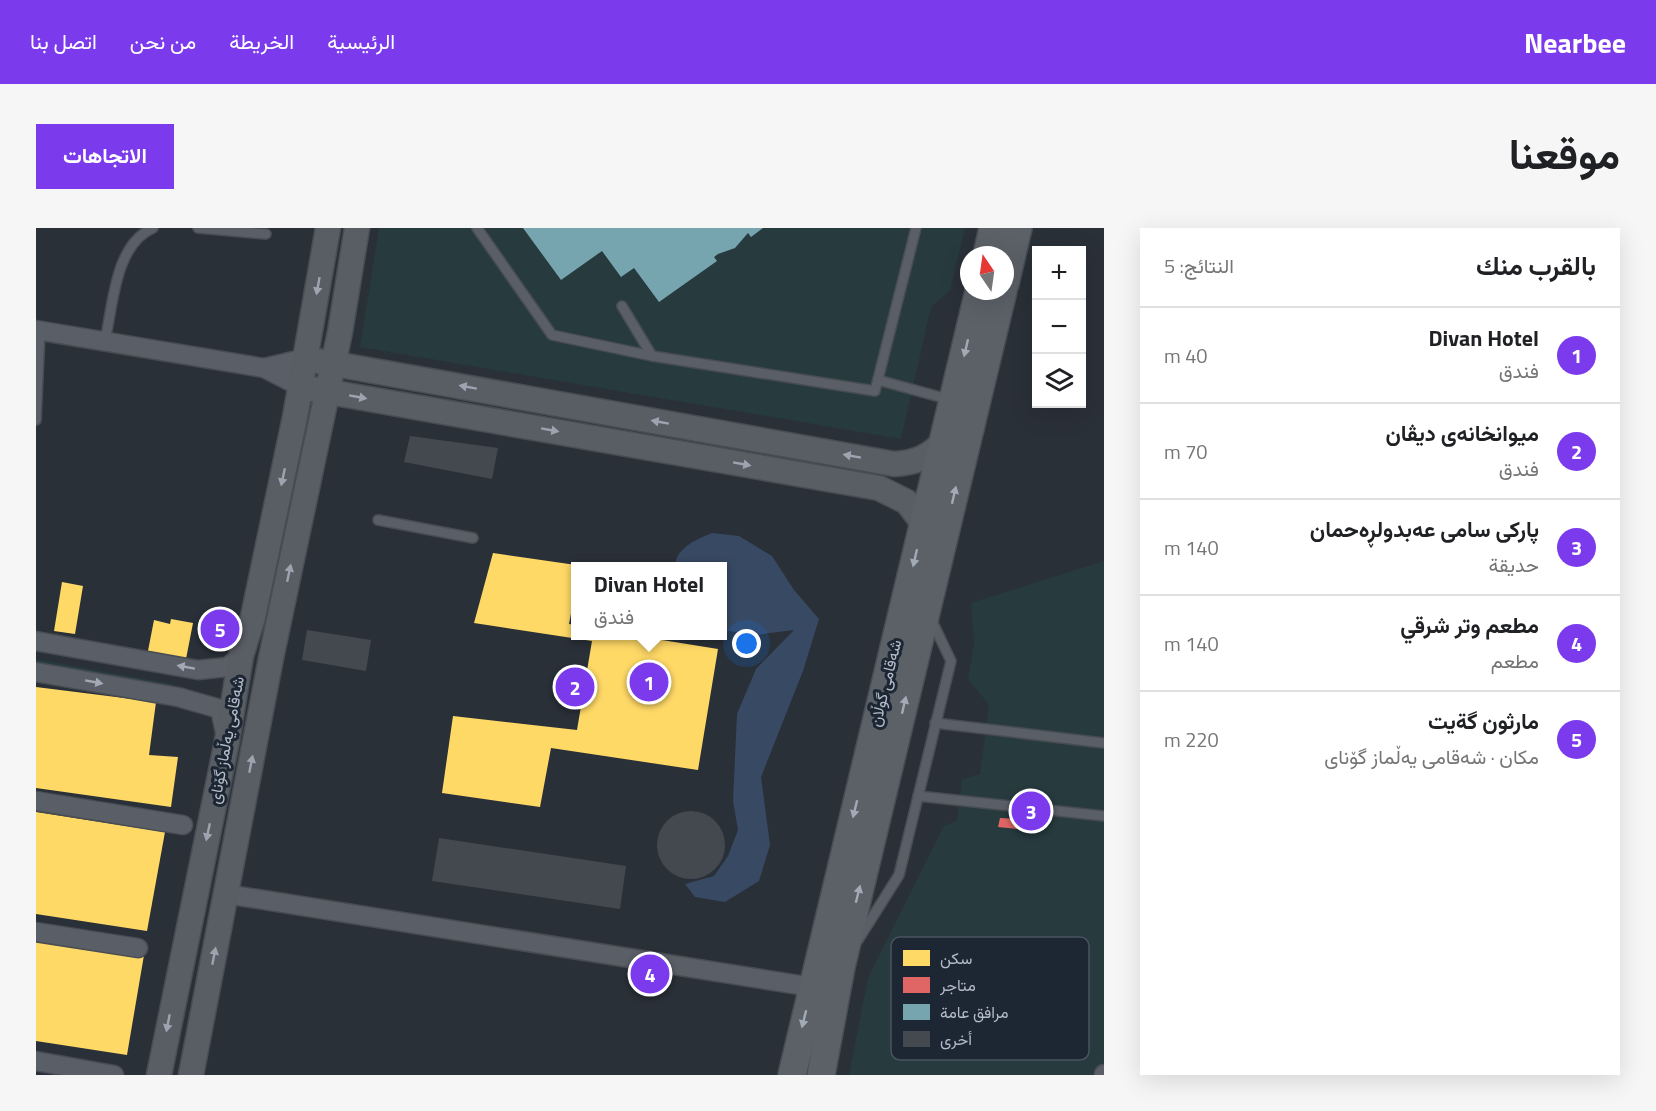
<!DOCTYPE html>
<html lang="ar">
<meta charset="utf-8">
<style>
:root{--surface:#fff;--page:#f6f6f6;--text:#202124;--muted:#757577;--line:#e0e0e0;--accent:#7c3aed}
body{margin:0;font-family:"Titillium Web",Vazirmatn,sans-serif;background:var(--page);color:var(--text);direction:rtl}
.controls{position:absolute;right:18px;top:18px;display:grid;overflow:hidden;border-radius:0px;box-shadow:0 6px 24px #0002}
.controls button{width:54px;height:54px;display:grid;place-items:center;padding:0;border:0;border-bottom:2px solid var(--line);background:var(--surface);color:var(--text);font:30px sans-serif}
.compass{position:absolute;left:924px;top:18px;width:54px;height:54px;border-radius:50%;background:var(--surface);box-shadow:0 6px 24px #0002;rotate:347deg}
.you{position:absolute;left:711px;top:416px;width:21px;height:21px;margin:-15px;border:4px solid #fff;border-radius:50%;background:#1a73e8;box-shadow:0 0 0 9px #1a73e833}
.badge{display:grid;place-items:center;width:39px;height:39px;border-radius:50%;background:var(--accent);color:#fff;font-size:20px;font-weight:700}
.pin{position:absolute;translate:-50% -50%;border:3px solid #fff;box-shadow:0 2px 6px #0006}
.popup{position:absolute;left:535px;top:334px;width:156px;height:78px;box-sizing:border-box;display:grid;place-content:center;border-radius:0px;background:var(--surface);filter:drop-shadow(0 2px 4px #0005);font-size:20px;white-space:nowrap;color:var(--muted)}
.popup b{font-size:22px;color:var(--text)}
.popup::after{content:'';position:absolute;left:50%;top:100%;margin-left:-12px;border:12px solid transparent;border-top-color:var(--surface)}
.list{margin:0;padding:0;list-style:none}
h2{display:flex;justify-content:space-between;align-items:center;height:78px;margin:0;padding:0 24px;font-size:26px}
h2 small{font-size:20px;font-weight:400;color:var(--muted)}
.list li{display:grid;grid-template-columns:39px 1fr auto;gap:18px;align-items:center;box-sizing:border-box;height:96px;padding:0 24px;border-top:2px solid var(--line)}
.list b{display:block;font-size:22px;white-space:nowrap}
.list p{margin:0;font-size:20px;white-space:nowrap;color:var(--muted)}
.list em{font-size:20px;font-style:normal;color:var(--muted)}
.icon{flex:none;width:33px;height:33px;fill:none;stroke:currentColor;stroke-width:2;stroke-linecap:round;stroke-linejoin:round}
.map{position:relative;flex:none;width:1068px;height:847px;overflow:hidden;direction:ltr;border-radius:0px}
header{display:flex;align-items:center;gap:36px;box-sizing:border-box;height:84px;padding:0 30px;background:var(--accent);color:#fff}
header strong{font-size:28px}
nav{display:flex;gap:33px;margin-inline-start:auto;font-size:21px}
.intro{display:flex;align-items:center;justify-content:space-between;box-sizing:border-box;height:144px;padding:0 36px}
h1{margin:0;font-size:42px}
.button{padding:15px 27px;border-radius:0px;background:var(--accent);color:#fff;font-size:21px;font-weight:700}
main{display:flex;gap:36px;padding:0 36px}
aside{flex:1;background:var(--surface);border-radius:0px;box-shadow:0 6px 24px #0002}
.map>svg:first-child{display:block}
.green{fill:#273a3e}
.water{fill:#384963}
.homes{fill:#ffd966}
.shops{fill:#e06666}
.public{fill:#76a5af}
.building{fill:#444950}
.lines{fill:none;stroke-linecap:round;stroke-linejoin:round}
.lane-casing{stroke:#484c53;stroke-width:12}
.street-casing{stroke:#484c53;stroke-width:21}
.secondary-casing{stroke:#484c53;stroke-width:27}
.primary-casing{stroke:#484c55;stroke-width:30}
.lane{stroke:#5a5e66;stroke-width:9}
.street{stroke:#5a5e66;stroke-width:18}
.secondary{stroke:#595d64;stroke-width:24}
.primary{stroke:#5c6168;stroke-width:27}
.oneway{fill:#9da4b0}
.oneway2{fill:#a2aab6}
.oneway3{fill:#a2a9b5}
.labels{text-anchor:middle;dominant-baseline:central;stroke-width:6;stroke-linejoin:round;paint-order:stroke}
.street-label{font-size:16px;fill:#b4bcc9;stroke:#1d2633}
.key{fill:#1d2633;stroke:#4a5360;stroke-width:1.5}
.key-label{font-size:16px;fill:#b4bcc9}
</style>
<header>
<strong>Nearbee</strong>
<nav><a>الرئيسية</a><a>الخريطة</a><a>من نحن</a><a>اتصل بنا</a></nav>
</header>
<div class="intro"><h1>موقعنا</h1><a class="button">الاتجاهات</a></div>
<main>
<aside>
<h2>بالقرب منك<small>النتائج: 5</small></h2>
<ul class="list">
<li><span class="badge">1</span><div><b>Divan Hotel</b><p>فندق</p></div><em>40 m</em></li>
<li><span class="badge">2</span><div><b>میوانخانەی دیڤان</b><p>فندق</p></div><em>70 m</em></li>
<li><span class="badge">3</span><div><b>پارکی سامی عەبدولڕەحمان</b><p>حديقة</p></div><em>140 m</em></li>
<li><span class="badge">4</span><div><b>مطعم وتر شرقي</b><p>مطعم</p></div><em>140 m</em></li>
<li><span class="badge">5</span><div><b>مارثون گةيت</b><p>مكان · شەقامی یەڵماز گۆنای</p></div><em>220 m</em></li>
</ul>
</aside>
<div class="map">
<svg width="1068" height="847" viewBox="0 0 1068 847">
<rect width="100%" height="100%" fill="#2a3038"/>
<!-- green -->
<g class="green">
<path d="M343 0H929L914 63 895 79 865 211 324 119Z"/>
<path d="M1068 333V847H813L832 750 908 598 921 593 926 551 944 546 953 477 932 451 938 415 935 375Z"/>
<path d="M0 431 136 456 134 462 0 438Z"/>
</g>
<!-- water -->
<path class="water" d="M676 305 703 308 736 328 758 362 783 391 767 443 725 549 734 617 723 653 689 674 659 669 649 656 678 648 692 628 702 602 697 573 701 486 720 441 758 402 719 407 687 402 686 338H639C640 320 661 311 676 305Z"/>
<!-- homes -->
<g class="homes">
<path d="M457 325 540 337V360L533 396 540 397V408H601L682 421 662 542 515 520 504 579 406 565 417 488 541 502 556 413 438 395Z"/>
<path d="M26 354 47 358 39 406 18 403Z"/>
<path d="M135 391 157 395 149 436 111 428 118 392 134 396Z"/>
<path d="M0 459 120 474 113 527 142 529 135 579 0 560Z"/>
<path d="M0 584 129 604 111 703 0 686Z"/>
<path d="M0 711 108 727 91 827 0 813Z"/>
</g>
<!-- shops -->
<path class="shops" d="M964 590 982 591V601L962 599Z"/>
<!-- public -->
<path class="public" d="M487 0H727L715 9 712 5 699 20 682 26 678 29 681 33 623 74 598 40 585 49 566 23 525 52Z"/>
<!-- building -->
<g class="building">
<path d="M374 208 462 220 456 251 368 234Z"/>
<path d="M271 402 335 412 330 443 266 432Z"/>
<circle cx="655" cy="617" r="34"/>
<path d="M403 610 590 638 584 681 396 653Z"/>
</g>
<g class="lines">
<defs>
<g id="lane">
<path d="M162 0 230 6"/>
<path d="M441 0 516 107 616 128 839 163 880 0"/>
<path d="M586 78 616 128"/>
<path d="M69 113C77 77 79 16 117 0"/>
<path d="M842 152 915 172"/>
<path d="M0 192 4 103"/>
<path d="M342 292 437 310"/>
<path d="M899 495 1068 515"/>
<path d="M882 568 1068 588"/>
<path d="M822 712 863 647 915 433 895 391"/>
</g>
<g id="street">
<path d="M0 102 228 140 265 159"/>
<path d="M228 140 270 130"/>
<path d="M0 413 162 442 191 439 205 428"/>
<path d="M0 444 142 469 184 481 189 504"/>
<path d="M0 573 147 597"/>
<path d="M190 666 776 759"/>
<path d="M0 704 102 720"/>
<path d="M0 833 78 847"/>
<path d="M1068 847V846"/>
</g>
<g id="secondary">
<path d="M282 133 858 236C879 235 894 229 908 213"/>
<path d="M276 161 843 260 871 274 887 295"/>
<path d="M123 847 191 513 205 428 217 389 259 189 292 0"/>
<path d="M155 847 235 430 304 104 321 0"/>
</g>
<g id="primary">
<path d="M951 27 957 0"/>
<path d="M969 56 982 0"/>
<path d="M756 847 943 63"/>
<path d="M785 847 805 739 967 63"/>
</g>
</defs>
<!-- lane casing -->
<use href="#lane" class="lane-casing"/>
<!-- street casing -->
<use href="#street" class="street-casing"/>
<!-- secondary casing -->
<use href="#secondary" class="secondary-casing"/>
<!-- primary casing -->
<use href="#primary" class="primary-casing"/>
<!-- lane -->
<use href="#lane" class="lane"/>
<!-- street -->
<use href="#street" class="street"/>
<!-- secondary -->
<use href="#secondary" class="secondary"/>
<!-- primary -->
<use href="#primary" class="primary"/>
</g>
<!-- one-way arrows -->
<defs><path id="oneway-solid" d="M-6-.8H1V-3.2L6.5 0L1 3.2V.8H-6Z" transform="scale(1.5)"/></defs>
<g class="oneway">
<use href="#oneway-solid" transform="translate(282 58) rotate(100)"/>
<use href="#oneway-solid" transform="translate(432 159) rotate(-170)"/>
<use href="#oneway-solid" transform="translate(322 169) rotate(10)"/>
<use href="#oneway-solid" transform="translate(624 194) rotate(-170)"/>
<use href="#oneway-solid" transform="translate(514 202) rotate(10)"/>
<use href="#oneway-solid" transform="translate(816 228) rotate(-170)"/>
<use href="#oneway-solid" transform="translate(706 236) rotate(10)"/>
<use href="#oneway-solid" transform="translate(247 249) rotate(102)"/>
<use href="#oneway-solid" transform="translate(253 345) rotate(-78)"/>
<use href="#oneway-solid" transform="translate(215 536) rotate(-79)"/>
<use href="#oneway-solid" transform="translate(172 604) rotate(102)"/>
<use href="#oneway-solid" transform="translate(178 728) rotate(-79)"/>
<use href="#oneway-solid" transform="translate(132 795) rotate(101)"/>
</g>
<g class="oneway2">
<use href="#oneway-solid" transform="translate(930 120) rotate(103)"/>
<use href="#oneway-solid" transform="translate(918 267) rotate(-77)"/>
<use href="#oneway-solid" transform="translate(879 330) rotate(103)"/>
<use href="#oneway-solid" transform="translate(868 477) rotate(-77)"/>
<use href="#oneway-solid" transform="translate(819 581) rotate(104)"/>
<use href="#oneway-solid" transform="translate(822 666) rotate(-76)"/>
<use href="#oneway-solid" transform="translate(768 791) rotate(104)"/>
</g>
<g class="oneway3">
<use href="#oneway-solid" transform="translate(150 439) rotate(-170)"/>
<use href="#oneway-solid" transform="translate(58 454) rotate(10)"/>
</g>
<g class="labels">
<!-- street labels -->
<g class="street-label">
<text transform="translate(849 455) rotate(-76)">شەقامی گوڵان</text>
<text transform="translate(190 512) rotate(-79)">شەقامی یەڵماز گۆنای</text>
</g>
</g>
<!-- legend -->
<rect x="855" y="709" width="198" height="123" rx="9" class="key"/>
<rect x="867" y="722" width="27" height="16" fill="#ffd966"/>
<rect x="867" y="749" width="27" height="16" fill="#e06666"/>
<rect x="867" y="776" width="27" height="16" fill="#76a5af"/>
<rect x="867" y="803" width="27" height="16" fill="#444950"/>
<g class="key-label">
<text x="904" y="736">سكن</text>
<text x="904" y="763">متاجر</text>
<text x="904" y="790">مرافق عامة</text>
<text x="904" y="817">أخرى</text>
</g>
</svg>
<div class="controls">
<button>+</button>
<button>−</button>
<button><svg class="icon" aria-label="layers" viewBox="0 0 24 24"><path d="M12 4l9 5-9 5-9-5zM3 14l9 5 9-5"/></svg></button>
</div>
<svg class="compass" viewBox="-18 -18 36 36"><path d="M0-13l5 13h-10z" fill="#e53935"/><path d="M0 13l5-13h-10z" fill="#757577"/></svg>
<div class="you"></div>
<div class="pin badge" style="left:613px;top:454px">1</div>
<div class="popup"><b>Divan Hotel</b>فندق</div>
<div class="pin badge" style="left:539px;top:459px">2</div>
<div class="pin badge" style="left:995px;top:583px">3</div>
<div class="pin badge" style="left:614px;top:746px">4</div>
<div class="pin badge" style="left:184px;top:401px">5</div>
</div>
</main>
